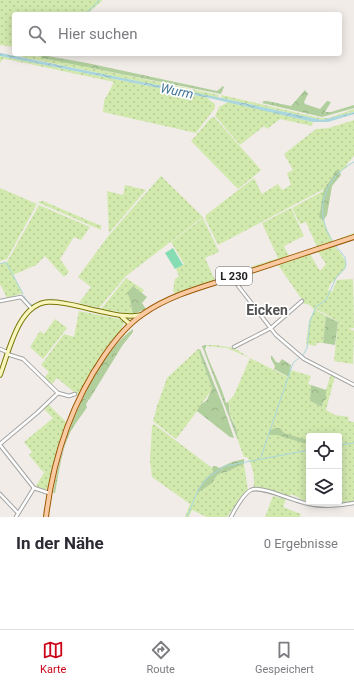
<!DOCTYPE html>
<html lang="de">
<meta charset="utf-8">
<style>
:root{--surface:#fff;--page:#f7f7f7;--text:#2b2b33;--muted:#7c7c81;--line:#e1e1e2;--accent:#cc041a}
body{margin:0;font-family:Roboto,sans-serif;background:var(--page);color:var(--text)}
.controls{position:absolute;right:12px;bottom:12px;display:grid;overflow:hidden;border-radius:4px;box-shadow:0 2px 10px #0003}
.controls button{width:36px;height:36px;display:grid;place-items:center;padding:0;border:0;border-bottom:1px solid var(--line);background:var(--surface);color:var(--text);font:20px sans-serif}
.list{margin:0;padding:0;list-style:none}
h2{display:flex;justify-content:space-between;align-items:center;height:52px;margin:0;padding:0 16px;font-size:17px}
h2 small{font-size:13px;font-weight:400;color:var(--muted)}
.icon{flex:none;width:22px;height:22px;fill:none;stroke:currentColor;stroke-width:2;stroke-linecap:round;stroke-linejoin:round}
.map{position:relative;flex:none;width:354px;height:517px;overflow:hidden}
.search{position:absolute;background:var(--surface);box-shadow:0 2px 10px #0003;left:12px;right:12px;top:12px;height:44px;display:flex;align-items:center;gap:10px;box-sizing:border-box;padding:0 14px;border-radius:4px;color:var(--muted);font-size:15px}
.sheet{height:112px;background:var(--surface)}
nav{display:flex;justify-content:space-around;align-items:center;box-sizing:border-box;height:56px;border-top:1px solid var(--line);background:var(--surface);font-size:11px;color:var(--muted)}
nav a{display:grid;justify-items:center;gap:2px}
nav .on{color:var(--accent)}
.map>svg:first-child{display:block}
.grass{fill:url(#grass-dots)}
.forest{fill:url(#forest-crowns)}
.pitch{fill:#87ddb3}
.water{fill:url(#water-waves)}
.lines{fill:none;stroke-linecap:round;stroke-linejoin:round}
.stream{stroke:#a9d7dd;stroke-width:1}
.street-casing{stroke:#a4a4a4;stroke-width:4.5}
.secondary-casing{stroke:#777707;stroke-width:5.5}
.primary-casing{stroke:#995703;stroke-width:6}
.street{stroke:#fff;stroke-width:2.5}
.secondary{stroke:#f8f5bd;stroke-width:3.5}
.primary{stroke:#facba3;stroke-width:4}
.labels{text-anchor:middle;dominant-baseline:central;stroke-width:3.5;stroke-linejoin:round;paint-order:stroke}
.shield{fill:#fff;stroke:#636363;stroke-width:1}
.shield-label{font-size:11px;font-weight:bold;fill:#202020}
.water-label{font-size:13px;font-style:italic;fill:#457797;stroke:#fff}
.quarter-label{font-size:14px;font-weight:bold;fill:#535353;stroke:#fff}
</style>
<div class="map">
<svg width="354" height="517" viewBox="0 0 354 517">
<defs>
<pattern id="grass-dots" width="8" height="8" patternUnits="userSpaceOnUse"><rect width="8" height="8" fill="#d2e9ae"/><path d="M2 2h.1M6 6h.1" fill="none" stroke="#b4c895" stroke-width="1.8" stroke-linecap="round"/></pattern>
<pattern id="forest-crowns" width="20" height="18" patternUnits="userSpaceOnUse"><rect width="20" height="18" fill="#b1cf9d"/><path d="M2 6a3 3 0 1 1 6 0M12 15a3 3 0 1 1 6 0" fill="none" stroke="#98b187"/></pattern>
<pattern id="water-waves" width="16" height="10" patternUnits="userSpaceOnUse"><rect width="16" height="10" fill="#a9d7dd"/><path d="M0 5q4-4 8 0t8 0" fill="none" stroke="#91b8bd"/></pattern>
</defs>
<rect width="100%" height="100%" fill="#f1ece7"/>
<!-- grass -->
<g class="grass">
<path d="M0 0H102V1L87 14H14V47L0 45Z"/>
<path d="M23 54 39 57 38 54H42L41 57 219 95 218 98 214 97 22 57Z"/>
<path d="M0 56 209 98 208 99 215 104V108L196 133 103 112 104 101 114 82 11 60 3 59 0 63Z"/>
<path d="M222 95 320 118H328L354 109V112L322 120 221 98Z"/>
<path d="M228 102 313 122 312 126 280 119 267 129 264 126 240 145 215 116 219 107Z"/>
<path d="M214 117 261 170 259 172 238 189 191 141 211 118Z"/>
<path d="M354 120V156L347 164V167L340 172 334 174 324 189 218 245 205 218 206 215 254 178 262 194 278 184 282 190 291 185 287 173 293 170 284 154 316 129 329 128Z"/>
<path d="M161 176 203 217 126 276 99 308 79 303 91 287 78 277 109 235Z"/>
<path d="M125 185 146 190 109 233 107 191 123 195Z"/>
<path d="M0 188 37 204 7 259 0 261Z"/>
<path d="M325 190 320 210 321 220 322 221 324 220 327 229 333 241 354 233V235L317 247 306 222 300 224 292 208Z"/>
<path d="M43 201 99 225H101V230L37 202Z"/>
<path d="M39 205 90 227 81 240 74 237 60 259 69 272 64 277 45 256 36 265 13 275 23 293 7 298 0 284V263L7 262Z"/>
<path d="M291 208 304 236 284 246 289 256 235 274 232 273 278 258 262 223Z"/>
<path d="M203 218 219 252 205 258 215 280 175 294 173 290 175 279 179 276 176 269 184 264 171 242Z"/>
<path d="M334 246C339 251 349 261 345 269 344 270 341 273 340 274 336 278 336 280 331 283L328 290 332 292 337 280 353 279 354 328H349L354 331 353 364 334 361 338 322 346 326 316 309V310L326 316 323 343H317L316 346 306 344 309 321 314 310 310 305 302 303 303 301 278 265 310 254 320 271 326 264 318 252 324 249 311 253Z"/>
<path d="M126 278 144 290 142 293 133 286 129 295 133 314 101 309Z"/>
<path d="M79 311 119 319 123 321 124 323 122 327 123 329 79 396 57 378 51 385 44 378 49 372 41 365 64 334 74 337Z"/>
<path d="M55 319 67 328 43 359 30 347 40 331 44 334Z"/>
<path d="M206 345H215L234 348 250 358 288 377 291 370 311 376 308 384 311 385 310 401 322 407 323 402 326 399V390L331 374 335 376 326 410 335 415 349 417 348 421 354 422V502L337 504 313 502H339V436H309V502L299 499 300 498 291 494 290 496 261 488H253C256 479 252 463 247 457H244L237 438V430L230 414V406L228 402 234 395 250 358 227 348 206 346Z"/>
<path d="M198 349H200L199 352 212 388C209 396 201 402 198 410L176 439 153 421 157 406 167 378Z"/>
<path d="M48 404 66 422 48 488 45 490 36 486 46 469 43 472 29 455 32 452 24 442 53 418 44 409Z"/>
<path d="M154 424 212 468 213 472 204 480 197 491H200L214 480 218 474 226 472 244 464 248 490 236 507H234L227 517H207L192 510 189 517H185L190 504 152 477 150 461 152 426Z"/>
<path d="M273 496 286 499 283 507 301 514 300 517H265Z"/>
</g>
<!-- forest -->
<g class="forest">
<path d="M42 55 87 63 217 91 223 86 224 87 221 94 42 58 41 57Z"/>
<path d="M305 90 308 94 304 102 305 104 320 109 327 101 331 102 325 112H331L354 105V108L322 117 262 103 264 101H267L291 106Z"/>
<path d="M339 170 341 175 332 186 327 215 323 221 319 217 324 189 333 176 335 171Z"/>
<path d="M133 286 147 297 142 303 146 309 133 314C131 307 131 299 127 293Z"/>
<path d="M326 316 338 322 335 345 323 343Z"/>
<path d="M133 329V332L122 346 89 400 83 398C95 374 111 345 133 329Z"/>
<path d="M206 345V347L205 349C211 368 221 384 226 403L228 402C230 406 229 411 230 415 233 424 239 429 237 438L202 346Z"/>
<path d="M200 349 223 406 234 438 230 437 197 411 200 405 207 400 212 388 199 352Z"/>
<path d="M271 356H272L276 362 279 363 282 359 291 365 289 377 274 369 275 366 271 359Z"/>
<path d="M311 385 326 390V399L323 402 322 407 310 401Z"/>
<path d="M83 398 88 400 86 405 87 407C82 416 74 424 70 433 61 452 59 473 55 493H53C59 460 68 429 83 398Z"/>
<path d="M275 428H280L284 433 307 440 309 443H303L277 435H269V431Z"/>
<path d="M244 459V464L226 472 218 474 212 483 199 492 197 491 204 480 213 472 212 469 213 466H216L219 468 232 462Z"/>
</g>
<!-- pitch -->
<path class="pitch" d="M173 248 183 265 175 269 165 253Z"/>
<!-- water -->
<path class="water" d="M0 53 221 98 322 120 354 112V114L328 122H313L209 98 0 56Z"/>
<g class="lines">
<!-- stream -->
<g class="stream">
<path d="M85 14 97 3 99 0"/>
<path d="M39 54H40"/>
<path d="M333 242C313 213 323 178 354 162"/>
<path d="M0 264 6 262 23 294"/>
<path d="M24 296 27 301 32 305 42 301 53 299"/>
<path d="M81 305 98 309"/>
<path d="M303 355 307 348 310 321 316 307 326 300 336 278 345 268 346 265 345 257 335 245"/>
<path d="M339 445 354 443"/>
<path d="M261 457 293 363 300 357"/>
<path d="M187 517 198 490 207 478 225 466 309 450"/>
</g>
<defs>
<g id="street">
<path d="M233 277 239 287 276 335 304 359 354 385"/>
<path d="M0 301 21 297 32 309"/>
<path d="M234 347 271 328 302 301"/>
<path d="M0 349 7 352"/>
<path d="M58 393 69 396 75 394"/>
<path d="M0 444 37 413 58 393 23 359 7 354"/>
<path d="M0 445 34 488"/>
<path d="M34 488 49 493"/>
<path d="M0 494 18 513"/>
<path d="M16 517 34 488"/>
<path d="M231 517C234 511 244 493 251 490 261 485 293 501 305 503 320 507 339 506 354 503"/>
</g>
<g id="secondary">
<path d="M122 317 130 324"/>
<path d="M0 375C9 352 18 304 48 302 65 301 83 308 99 311 113 314 127 318 141 315"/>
</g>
<path id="primary" d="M46 517C53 459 71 404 104 356 115 340 128 324 143 314 170 295 202 287 233 277 273 264 314 250 354 237"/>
</defs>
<!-- street casing -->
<use href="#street" class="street-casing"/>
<!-- secondary casing -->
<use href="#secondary" class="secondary-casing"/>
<!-- primary casing -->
<use href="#primary" class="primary-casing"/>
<!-- street -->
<use href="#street" class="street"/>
<!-- secondary -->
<use href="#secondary" class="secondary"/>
<!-- primary -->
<use href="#primary" class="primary"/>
</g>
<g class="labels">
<!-- shield labels -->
<rect class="shield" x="216" y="267" width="36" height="18" rx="3"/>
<g class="shield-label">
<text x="234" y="276">L 230</text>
</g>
<!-- water labels -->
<g class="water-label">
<text transform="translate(177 91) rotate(12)">Wurm</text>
</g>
<!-- quarter labels -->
<g class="quarter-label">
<text x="267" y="310">Eicken</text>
</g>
</g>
</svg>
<div class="controls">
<button><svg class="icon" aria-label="locate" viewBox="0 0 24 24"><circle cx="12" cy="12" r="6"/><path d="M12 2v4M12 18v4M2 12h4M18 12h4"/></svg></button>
<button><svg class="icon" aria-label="layers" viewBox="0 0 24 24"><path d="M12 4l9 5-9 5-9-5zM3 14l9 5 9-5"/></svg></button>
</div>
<div class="search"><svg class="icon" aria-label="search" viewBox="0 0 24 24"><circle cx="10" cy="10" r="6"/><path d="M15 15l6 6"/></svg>Hier suchen</div>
</div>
<section class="sheet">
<h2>In der Nähe<small>0 Ergebnisse</small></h2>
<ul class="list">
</ul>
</section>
<nav>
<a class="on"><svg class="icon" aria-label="map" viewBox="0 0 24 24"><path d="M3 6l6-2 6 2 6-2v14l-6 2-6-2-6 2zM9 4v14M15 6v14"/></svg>Karte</a>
<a><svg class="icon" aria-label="directions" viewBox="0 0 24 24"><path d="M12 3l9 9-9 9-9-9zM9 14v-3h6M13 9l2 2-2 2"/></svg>Route</a>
<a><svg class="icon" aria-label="saved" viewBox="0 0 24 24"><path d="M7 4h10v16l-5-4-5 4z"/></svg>Gespeichert</a>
</nav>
